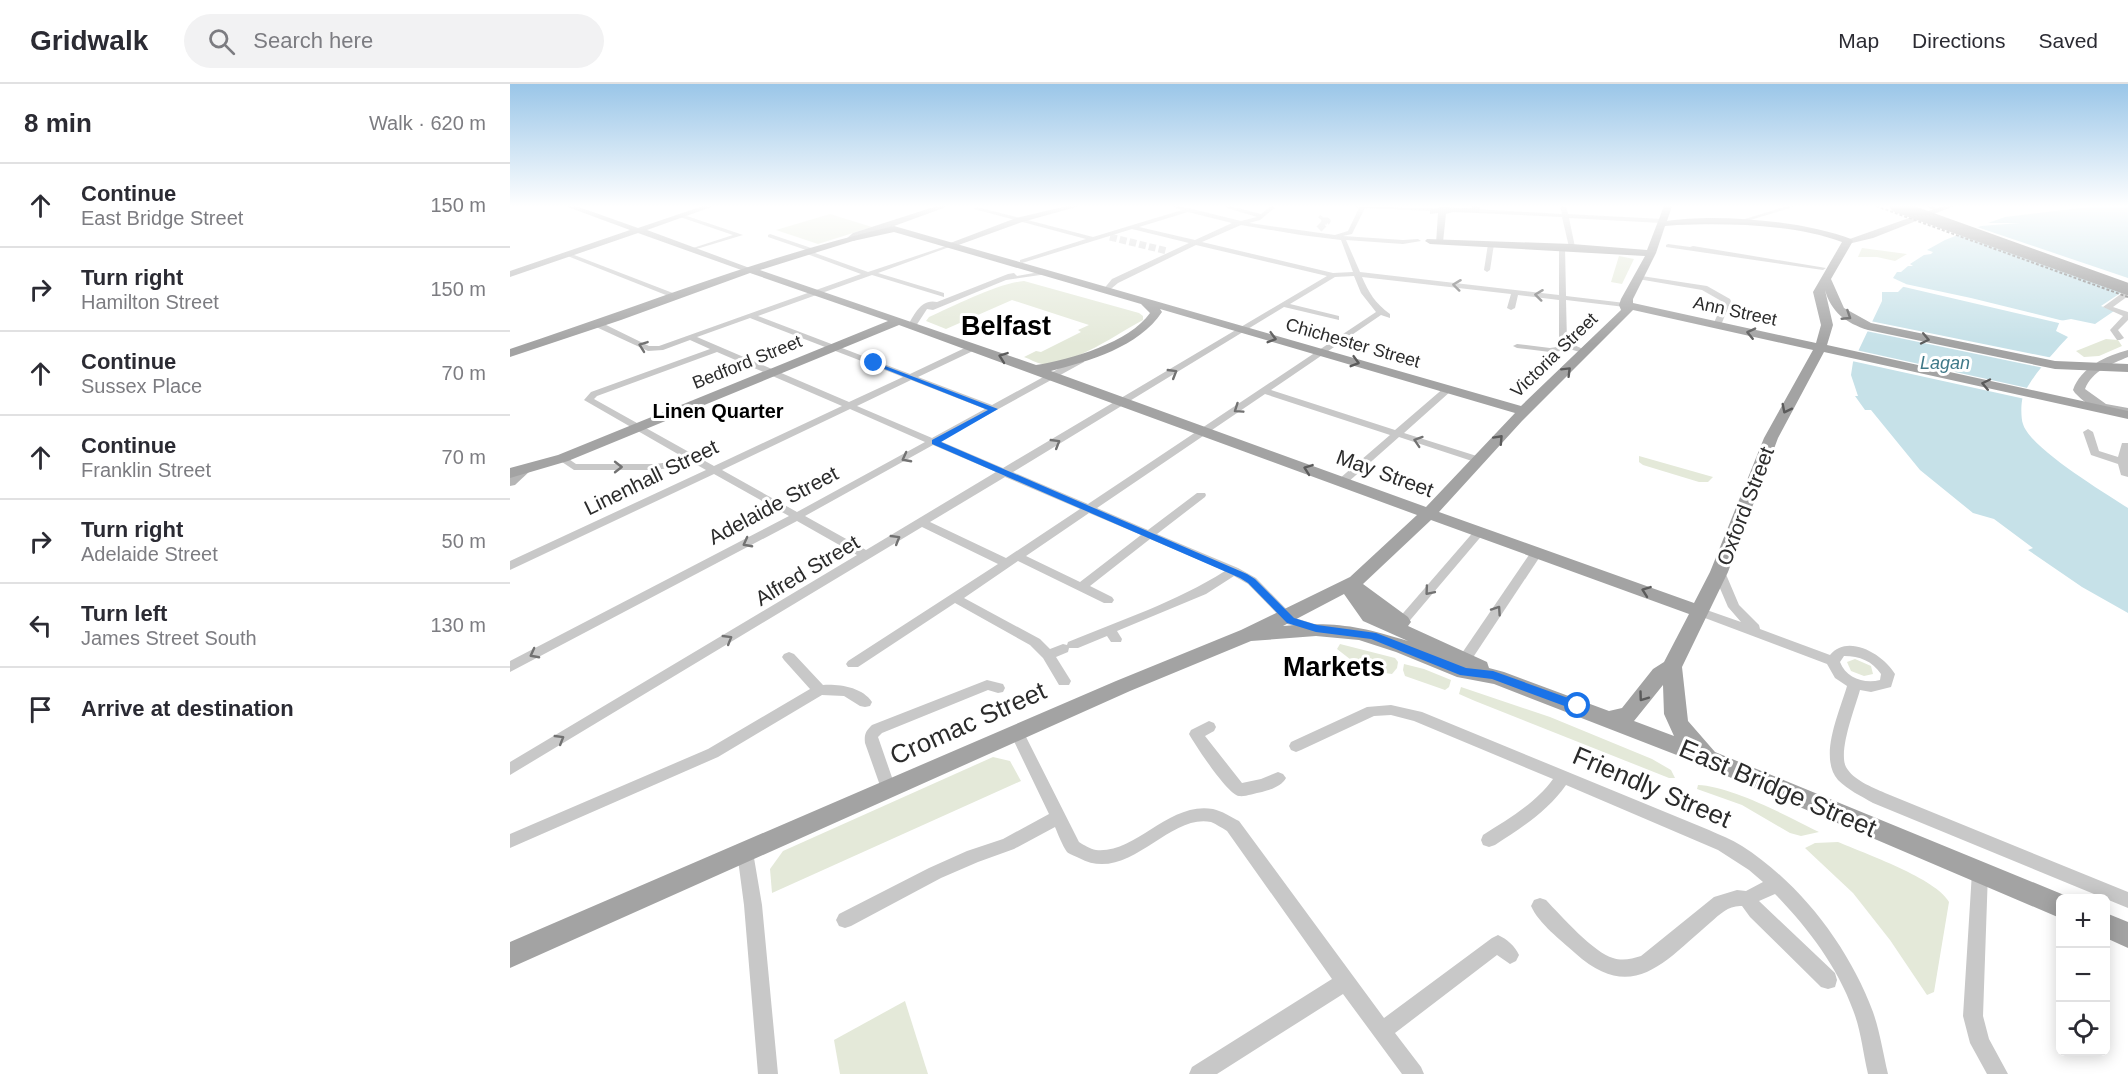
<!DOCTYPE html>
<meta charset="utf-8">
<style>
:root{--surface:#fff;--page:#f2f2f3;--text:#2b2b33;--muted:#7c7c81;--line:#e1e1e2}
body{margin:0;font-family:Arial,sans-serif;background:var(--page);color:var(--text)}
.controls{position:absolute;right:18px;bottom:18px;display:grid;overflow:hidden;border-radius:9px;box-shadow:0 3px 15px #0003}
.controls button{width:54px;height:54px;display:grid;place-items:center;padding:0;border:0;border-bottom:2px solid var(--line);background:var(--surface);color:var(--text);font:30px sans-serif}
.stop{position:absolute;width:18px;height:18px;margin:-14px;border:4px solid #1a73e8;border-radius:50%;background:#fff}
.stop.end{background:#1a73e8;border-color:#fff;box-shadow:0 2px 6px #0008}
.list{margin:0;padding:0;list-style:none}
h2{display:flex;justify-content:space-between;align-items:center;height:78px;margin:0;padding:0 24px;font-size:26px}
h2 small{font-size:20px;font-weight:400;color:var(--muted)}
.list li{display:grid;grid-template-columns:39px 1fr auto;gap:18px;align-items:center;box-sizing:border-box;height:84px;padding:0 24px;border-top:2px solid var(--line)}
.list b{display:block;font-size:22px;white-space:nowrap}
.list p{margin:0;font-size:20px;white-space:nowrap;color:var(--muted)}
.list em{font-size:20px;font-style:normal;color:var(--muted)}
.icon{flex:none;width:33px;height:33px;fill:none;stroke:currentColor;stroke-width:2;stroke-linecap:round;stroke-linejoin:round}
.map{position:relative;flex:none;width:1618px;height:990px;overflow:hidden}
header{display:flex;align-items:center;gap:36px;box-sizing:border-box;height:84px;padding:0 30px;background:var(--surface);border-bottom:2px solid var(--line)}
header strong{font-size:28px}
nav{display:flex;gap:33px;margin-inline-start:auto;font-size:21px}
.search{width:420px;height:54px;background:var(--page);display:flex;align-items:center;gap:15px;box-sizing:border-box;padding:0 21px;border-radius:33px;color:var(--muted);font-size:22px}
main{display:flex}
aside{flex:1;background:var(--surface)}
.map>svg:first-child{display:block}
.green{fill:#e4e9d9}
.water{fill:#c6e1e8}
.pier{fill:#fff}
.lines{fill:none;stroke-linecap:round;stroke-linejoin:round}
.street-tunnel{stroke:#d5d5d5;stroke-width:7;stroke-dasharray:7 3;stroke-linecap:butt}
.street{fill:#c8c8c8;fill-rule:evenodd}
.secondary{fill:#b5b5b5;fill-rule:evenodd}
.primary{fill:#a3a3a3;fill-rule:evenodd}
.rail{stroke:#808080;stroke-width:2;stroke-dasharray:3 2;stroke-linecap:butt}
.highway-bridge{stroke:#929292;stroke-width:12}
.oneway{stroke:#727272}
.oneway2{stroke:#5b5b5b}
.route{fill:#1a73e8}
.labels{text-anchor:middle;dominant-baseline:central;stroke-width:6;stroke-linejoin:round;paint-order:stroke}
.far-street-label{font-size:18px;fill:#2b2b2b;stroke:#fff}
.far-water-label{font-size:18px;font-style:italic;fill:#3f7988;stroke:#fff}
.far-quarter-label{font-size:20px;font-weight:bold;fill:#000;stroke:#fff}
.street-label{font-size:21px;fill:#2b2b2b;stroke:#fff}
.near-street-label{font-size:26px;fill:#2b2b2b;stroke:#fff}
.far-town-label{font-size:27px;font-weight:bold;fill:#000;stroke:#fff}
.district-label{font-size:27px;font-weight:bold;fill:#000;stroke:#fff}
</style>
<header>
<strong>Gridwalk</strong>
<div class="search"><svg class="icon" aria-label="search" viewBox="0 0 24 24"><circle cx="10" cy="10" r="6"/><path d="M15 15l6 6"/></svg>Search here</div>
<nav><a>Map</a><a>Directions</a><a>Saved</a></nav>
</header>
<main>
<aside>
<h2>8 min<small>Walk · 620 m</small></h2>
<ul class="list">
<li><svg class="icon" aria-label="ahead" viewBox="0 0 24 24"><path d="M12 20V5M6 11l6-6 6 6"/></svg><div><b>Continue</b><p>East Bridge Street</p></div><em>150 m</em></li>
<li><svg class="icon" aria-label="right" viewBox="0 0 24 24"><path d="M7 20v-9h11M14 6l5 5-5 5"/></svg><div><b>Turn right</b><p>Hamilton Street</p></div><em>150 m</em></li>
<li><svg class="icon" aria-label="ahead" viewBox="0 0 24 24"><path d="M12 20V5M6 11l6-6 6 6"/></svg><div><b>Continue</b><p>Sussex Place</p></div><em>70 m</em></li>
<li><svg class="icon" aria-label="ahead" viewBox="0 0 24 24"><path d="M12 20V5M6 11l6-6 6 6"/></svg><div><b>Continue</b><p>Franklin Street</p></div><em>70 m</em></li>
<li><svg class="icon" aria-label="right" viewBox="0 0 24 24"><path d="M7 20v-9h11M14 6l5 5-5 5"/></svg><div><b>Turn right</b><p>Adelaide Street</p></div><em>50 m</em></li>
<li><svg class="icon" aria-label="left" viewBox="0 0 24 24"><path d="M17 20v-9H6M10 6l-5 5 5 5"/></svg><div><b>Turn left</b><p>James Street South</p></div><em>130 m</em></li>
<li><svg class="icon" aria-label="arrive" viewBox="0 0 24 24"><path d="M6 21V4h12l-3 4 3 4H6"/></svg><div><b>Arrive at destination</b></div></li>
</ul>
</aside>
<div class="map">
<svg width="1618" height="990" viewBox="0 0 1618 990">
<rect width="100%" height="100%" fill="#fff"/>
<!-- green -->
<g class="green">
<path d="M320 130 362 143 308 160 266 146Z"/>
<path d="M1352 164 1397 170 1385 177 1367 173H1348Z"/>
<path d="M1109 172 1124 175 1112 200 1101 198Z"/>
<path d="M514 197 629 229 633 232V236C607 250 562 282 532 280 526 279 520 275 514 273L526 267 531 268 571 248 568 246 579 241 502 216 436 245 416 237 419 233C444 222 488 199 514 197Z"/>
<path d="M1596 255 1608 256 1612 262 1589 272 1574 273 1566 267Z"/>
<path d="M1129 372 1203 393 1198 398H1189L1133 381 1129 378Z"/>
<path d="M830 560 885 574 888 578 887 584 882 590 854 586 827 565Z"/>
<path d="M1345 575 1361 582 1363 590 1354 592 1341 587 1337 578Z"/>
<path d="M894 580 914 585 941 596 939 603 935 606 895 592 893 586Z"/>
<path d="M951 603 1040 633 1142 675 1161 686 1165 694H1159L965 617 949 610Z"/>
<path d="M483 673 500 677 511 697 262 809 260 785 273 767Z"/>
<path d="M1188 701C1221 702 1279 733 1309 748L1291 752 1280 749 1232 721 1187 705Z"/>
<path d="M1328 758C1354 769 1427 795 1439 818L1424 908 1417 911 1380 856 1343 809 1295 764 1305 759Z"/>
<path d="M395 917 418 990H330L324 956Z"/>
</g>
<!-- water -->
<path class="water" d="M1577 122H1618V204L1591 222 1604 227 1585 240 1561 235 1550 237 1546 247 1558 253C1546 266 1514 300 1512 317 1511 322 1511 335 1513 340 1520 364 1595 409 1618 424V529L1572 503 1518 466 1523 464 1484 435 1463 429 1410 386 1361 326H1355L1345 312H1348L1341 291 1343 278 1372 217V208H1388L1396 200 1383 194 1387 188H1391L1398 182H1403L1400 180 1414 171 1421 170 1423 168 1417 166 1435 156 1471 142 1510 139H1478L1495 133 1579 123Z"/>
<!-- pier -->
<g class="pier">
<path d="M1464 142 1618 194V208L1447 148Z"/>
<path d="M1386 198 1461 214 1558 238 1553 240 1390 202 1391 200Z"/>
<path d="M1360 237 1543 274 1534 284 1356 247Z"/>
<path d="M1346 266 1522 305 1515 315 1342 277Z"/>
</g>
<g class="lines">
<!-- street-tunnel -->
<g class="street-tunnel">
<path d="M809 145 817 137H810L813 133"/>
<path d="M600 153 657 167"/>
</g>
<!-- street -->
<g class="street">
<path d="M661 122H670L731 137 747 133 711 122H720L751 130 761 122H767L750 136 739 139 825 151 838 147 849 124 839 122 922 124 924 127 855 124 842 150 833 152 893 156 908 155 911 157 893 160 836 156 850 188 1049 211V163L1052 161 1055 163 1056 212 1115 219 1119 221 1115 223 1056 216 1057 258 1080 268 1076 270 1063 266 1040 268 1007 264 1003 262 1007 260 1040 264 1054 262 1049 259V216L1008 211 1005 224 1001 226 997 224 1001 210 852 193C859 209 865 219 880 230V234L871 231 761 306 885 346 935 303H941V307L894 349 973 374V378H965L889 353 837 399H829L828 397 829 395 880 351 755 310 587 424 638 446 687 409H695L696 411 695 413 647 450 728 484 746 494 785 534 811 542 812 545 811 548 806 549 777 540 738 500 724 492 696 510 607 547 612 555 611 558H601L597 552 568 564H559L558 568 546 573 561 597 559 601H549L533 574 520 561 445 519 348 583H338L336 580 338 577 488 480 412 443 0 691V678L347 471 287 437 0 588V577L279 432 204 390 0 486V477L196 386 180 377 166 383 145 386H64L49 376 48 374 53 371 66 380H145L160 378 173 373 74 316 81 308 200 265 180 256 153 266 138 267 84 242V238H90L139 262H149L351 190 297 170 296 169 299 167 258 153V151L260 150 307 166 308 167 305 169 358 188 442 160V162L368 189 434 209V213L362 191 248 232 400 290 459 262H465V266L408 293 482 321 568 274H574V278L430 357 493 384 817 192 686 161 608 199 596 209 592 207 602 195 679 159 622 145 512 179 510 178V176L576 155 464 125 467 123 583 153 672 126ZM678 128 722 139 685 156 629 143ZM731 141 791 151 831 156 843 188 823 189 692 158ZM844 192 851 209 866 228 578 420 503 388 774 223 829 236V232L780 220 825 193ZM240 234 393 293 339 318 187 253ZM207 268 332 322 204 382 84 315 87 312ZM401 296 475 325 422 354 347 322ZM340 325 415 358 287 428 212 386ZM423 361 486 388 356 466 295 432ZM495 393 570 425 496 474 420 438ZM579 429 631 451 570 498 516 472ZM640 455 715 487C666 518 611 536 558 558L557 561 553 560 540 565 530 555 454 514 508 477 594 519H602L604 516 602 513 580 502Z"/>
<path d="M1050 122H1056L1058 130 1152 135 1155 137 1152 139 1059 134 1065 163 1062 165 1059 163 1052 133 966 129 963 127 966 125 1052 130Z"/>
<path d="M1277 122H1286L1227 140 1222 139Z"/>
<path d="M1416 122H1423L1431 126 1426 127Z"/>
<path d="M170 131H174L233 151 183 166V164L223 151 170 133Z"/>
<path d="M981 158 984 160 980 186 977 188 974 186 978 160Z"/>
<path d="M1158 160 1180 163 1183 162 1316 184 1313 186 1156 163V161Z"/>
<path d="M55 169H59L168 211 161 213 55 171Z"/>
<path d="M535 187 539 189 537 190 496 196 423 226 417 225 404 245 397 243C404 231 411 214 427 218L498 190 504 189 507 192Z"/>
<path d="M1125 191 1197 202 1220 215 1221 217 1211 241 1207 243 1203 241 1213 218 1192 206 1128 195 1124 193Z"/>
<path d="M1615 207H1618V212L1603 223 1618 228V236L1608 246 1614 254 1610 256H1607L1600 246 1613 232 1593 223Z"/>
<path d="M1578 345 1583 348 1589 367 1608 373 1612 359H1618V393L1611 391 1608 380 1581 371 1573 348Z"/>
<path d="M970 444 974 445 976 447 974 449 896 541H888L886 538 888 535 966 445Z"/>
<path d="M1027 464 1033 468 960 578H950L948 575 950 572 1023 465Z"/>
<path d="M1209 484 1215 488 1229 521 1249 541 1250 545 1320 571C1338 549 1374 571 1385 590L1381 603 1361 608 1350 606C1345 624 1328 667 1336 683 1343 696 1362 703 1375 709L1618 808V824L1363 719C1351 712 1338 706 1328 696 1308 673 1330 627 1337 602L1325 594 1317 580 1187 531 1185 528 1191 524 1231 538 1218 523 1203 488ZM1334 572C1350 572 1362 577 1371 590L1370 596C1354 600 1336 594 1330 578Z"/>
<path d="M279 568 284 570 313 601C329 600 352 603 362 618L360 622 355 623 350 622 334 612 312 611 208 673 0 764V750L198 665 300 605 274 576 272 573 274 570Z"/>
<path d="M477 596 493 600 495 604 493 608 488 609 478 606 372 649 368 653 386 705 383 710 378 711 373 710 355 659C354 650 356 647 362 641Z"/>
<path d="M881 621 912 628 1199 746C1210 751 1221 755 1232 762 1290 799 1339 863 1363 928 1370 948 1373 969 1378 990H1358C1353 969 1351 946 1343 926 1327 882 1297 843 1265 810L1249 817 1325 889 1327 896 1325 903 1318 905 1311 903 1240 833 1232 822C1219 821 1210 830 1201 838 1155 877 1123 921 1065 869 1051 856 1029 840 1021 822L1024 816 1030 814 1036 816C1051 832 1084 869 1103 874 1112 877 1122 875 1131 872L1204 813 1227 806 1236 807 1253 798 1239 786 1208 766 1056 701C1038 727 1011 744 985 761L979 763 973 761 971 756 973 751C998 735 1025 720 1043 695L904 637 881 631 864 632 791 666 786 668 781 666 779 662 781 658 857 623Z"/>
<path d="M699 637 704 639 706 643 704 647 695 652 732 699 751 695 768 688 773 690 776 694C772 702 760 706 752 708 745 709 735 713 729 712 718 711 685 661 679 650L681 646Z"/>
<path d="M507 643 512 645 569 758C574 761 580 765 586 766 626 770 659 717 703 725 712 727 721 733 729 737L874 934 982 854 988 851C997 855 1005 862 1009 871L1006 877 1000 880 987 871 885 949 911 983 914 990H892L833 910 707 990H679L682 983 822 895 717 747C712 744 706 740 701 738 658 729 618 801 569 774 565 772 559 770 557 768 552 761 548 750 545 743L504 765 468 778 431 794 341 842 335 844 329 842 326 836 329 830 419 784 457 767 493 755 539 730 500 649 502 645Z"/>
<path d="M235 761 241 763 243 768 252 821 268 990H248L234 821 227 768 229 763Z"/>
<path d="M1470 780 1476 783 1478 788 1473 932 1479 955 1498 990H1477L1460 959 1453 932 1462 788 1464 783Z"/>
</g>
<!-- secondary -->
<g class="secondary">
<path d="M55 122H66L128 144 193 122H204L137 146 245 186 237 188 128 149 0 193V187L120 146Z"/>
<path d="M427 122H439L343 157 336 155 343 149Z"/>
<path d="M557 122H570L512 138 443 163 435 161 506 134Z"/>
<path d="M962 122H970L969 129 943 128 936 130 933 158 926 160 928 129 920 130V126L931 123 962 124Z"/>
<path d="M1433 122H1444L1363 154 1338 160 1334 157Z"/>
<path d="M1618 266V273C1601 280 1582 287 1575 305L1596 320 1618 324V332C1597 332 1579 324 1565 309L1563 306C1571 283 1596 272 1618 266Z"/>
<path d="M14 382 21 386 5 401 0 402V391Z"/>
</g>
<!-- primary -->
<g class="primary">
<path d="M1154 122H1162L1157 137C1206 129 1295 137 1341 155L1343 157 1321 195 1334 224 1361 239 1545 277 1618 280V288L1545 285 1358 246C1336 239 1321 228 1315 206L1323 241 1317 261 1618 327V335L1314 268 1268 354 1218 488 1172 583 1178 637 1205 668 1559 813 1550 814V834L1177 675 984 600 947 593 886 568 849 556 806 552 741 557 620 607 0 884V858L606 597 731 546 840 493 907 431 389 241 58 377 0 394V384L48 371 378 237 240 189 111 236 0 273V265C128 223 253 172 384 142L1011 322 1111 226 1109 221 1111 215 1135 172 920 160 915 157 917 155 1062 160 1137 166ZM1167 141C1217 139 1285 140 1332 158L1303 208 1311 241 1306 259 1123 219V215L1146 169 1155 142ZM384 148 631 220 640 229C620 258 560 276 526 281L250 186 343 157ZM650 225 1005 329 916 423 541 287C579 277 629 263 652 228ZM1123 226 1303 266 1254 354 1200 488 1184 519 929 428 1012 337ZM921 436 1179 530 1154 578 1143 585 1112 624 1099 627 994 588 979 584 977 578 898 542 901 538 898 533 853 500ZM834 510 853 537 898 557C850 542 824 537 773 542ZM1153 601 1154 630 1164 652 1124 637Z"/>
<path d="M1596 829 1618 838V864L1596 854Z"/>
</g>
<!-- rail -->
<path class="rail" d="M1366 122 1618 213"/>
<!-- highway-bridge -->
<path class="highway-bridge" d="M1386 122 1618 205"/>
</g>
<!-- one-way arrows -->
<defs><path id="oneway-chevron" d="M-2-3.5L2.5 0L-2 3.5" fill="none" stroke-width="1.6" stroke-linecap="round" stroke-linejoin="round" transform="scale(1.5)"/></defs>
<g class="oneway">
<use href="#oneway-chevron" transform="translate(947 201) rotate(-173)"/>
<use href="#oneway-chevron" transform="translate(1029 211) rotate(-173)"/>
<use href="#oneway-chevron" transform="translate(133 262) rotate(-160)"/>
<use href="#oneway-chevron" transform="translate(663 289) rotate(-31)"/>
<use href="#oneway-chevron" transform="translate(728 325) rotate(146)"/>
<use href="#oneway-chevron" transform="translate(908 357) rotate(-162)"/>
<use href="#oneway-chevron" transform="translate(546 359) rotate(-31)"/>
<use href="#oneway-chevron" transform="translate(396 374) rotate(152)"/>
<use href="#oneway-chevron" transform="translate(108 383)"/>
<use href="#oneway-chevron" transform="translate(386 455) rotate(-31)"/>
<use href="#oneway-chevron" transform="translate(237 459) rotate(152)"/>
<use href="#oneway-chevron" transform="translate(919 507) rotate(130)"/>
<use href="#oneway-chevron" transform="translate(987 526) rotate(-56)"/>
<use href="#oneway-chevron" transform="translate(218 555) rotate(-31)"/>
<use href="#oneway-chevron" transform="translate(24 570) rotate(152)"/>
<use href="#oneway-chevron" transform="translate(50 655) rotate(-31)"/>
</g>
<g class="oneway2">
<use href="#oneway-chevron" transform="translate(1337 232) rotate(33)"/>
<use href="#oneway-chevron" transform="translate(1241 249) rotate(-167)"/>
<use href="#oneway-chevron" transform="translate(762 254) rotate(16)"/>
<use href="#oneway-chevron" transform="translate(1415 255) rotate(12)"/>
<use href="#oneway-chevron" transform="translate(493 273) rotate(-160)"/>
<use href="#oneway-chevron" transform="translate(845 278) rotate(16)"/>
<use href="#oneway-chevron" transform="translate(1057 287) rotate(-45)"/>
<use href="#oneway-chevron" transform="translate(1476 300) rotate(-168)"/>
<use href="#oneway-chevron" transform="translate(1276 325) rotate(117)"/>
<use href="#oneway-chevron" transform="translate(989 355) rotate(-47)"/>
<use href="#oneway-chevron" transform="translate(798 385) rotate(-160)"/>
<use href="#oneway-chevron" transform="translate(1136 507) rotate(-160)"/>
<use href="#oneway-chevron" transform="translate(1133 613) rotate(126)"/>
</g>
<!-- sky -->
<linearGradient id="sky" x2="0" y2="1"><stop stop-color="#9ac6e8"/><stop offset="0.47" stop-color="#fff"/><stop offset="1" stop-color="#fff" stop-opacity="0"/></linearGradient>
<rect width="1618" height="260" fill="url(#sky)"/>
<!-- route -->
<path class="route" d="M362 277 488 325 431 358 737 490 745 495 784 534 807 541 866 549 956 584 983 587 1072 619 1074 622 1068 627 982 595 950 591 861 555 806 548 777 539 738 499 730 494 422 360V356L478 326 362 280Z"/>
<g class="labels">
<!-- far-street labels -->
<g class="far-street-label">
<text transform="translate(1225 227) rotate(12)">Ann Street</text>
<text transform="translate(843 259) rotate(16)">Chichester Street</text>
<text transform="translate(1044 271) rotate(-44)">Victoria Street</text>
<text transform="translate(237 278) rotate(-22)">Bedford Street</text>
</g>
<!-- far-water labels -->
<g class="far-water-label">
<text x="1435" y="279">Lagan</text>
</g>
<!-- far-quarter labels -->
<g class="far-quarter-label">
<text x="208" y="327">Linen Quarter</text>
</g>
<!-- street labels -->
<g class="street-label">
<text transform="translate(875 389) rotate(20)">May Street</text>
<text transform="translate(141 393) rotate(-26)">Linenhall Street</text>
<text transform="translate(263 421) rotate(-28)">Adelaide Street</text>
<text transform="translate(1235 422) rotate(-69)">Oxford Street</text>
<text transform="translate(297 486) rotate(-31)">Alfred Street</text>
</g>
<!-- near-street labels -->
<g class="near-street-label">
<text transform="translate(458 639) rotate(-24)">Cromac Street</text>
<text transform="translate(1142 703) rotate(23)">Friendly Street</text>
<text transform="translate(1268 704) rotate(23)">East Bridge Street</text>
</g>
<!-- far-town labels -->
<g class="far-town-label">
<text x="496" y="242">Belfast</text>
</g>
<!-- district labels -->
<g class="district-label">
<text x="824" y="583">Markets</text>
</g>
</g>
</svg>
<div class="controls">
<button>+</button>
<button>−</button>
<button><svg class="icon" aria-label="locate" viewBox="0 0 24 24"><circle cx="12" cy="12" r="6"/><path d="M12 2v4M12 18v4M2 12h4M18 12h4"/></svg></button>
</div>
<div class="stop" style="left:1068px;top:622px"></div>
<div class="stop end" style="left:364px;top:279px"></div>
</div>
</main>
